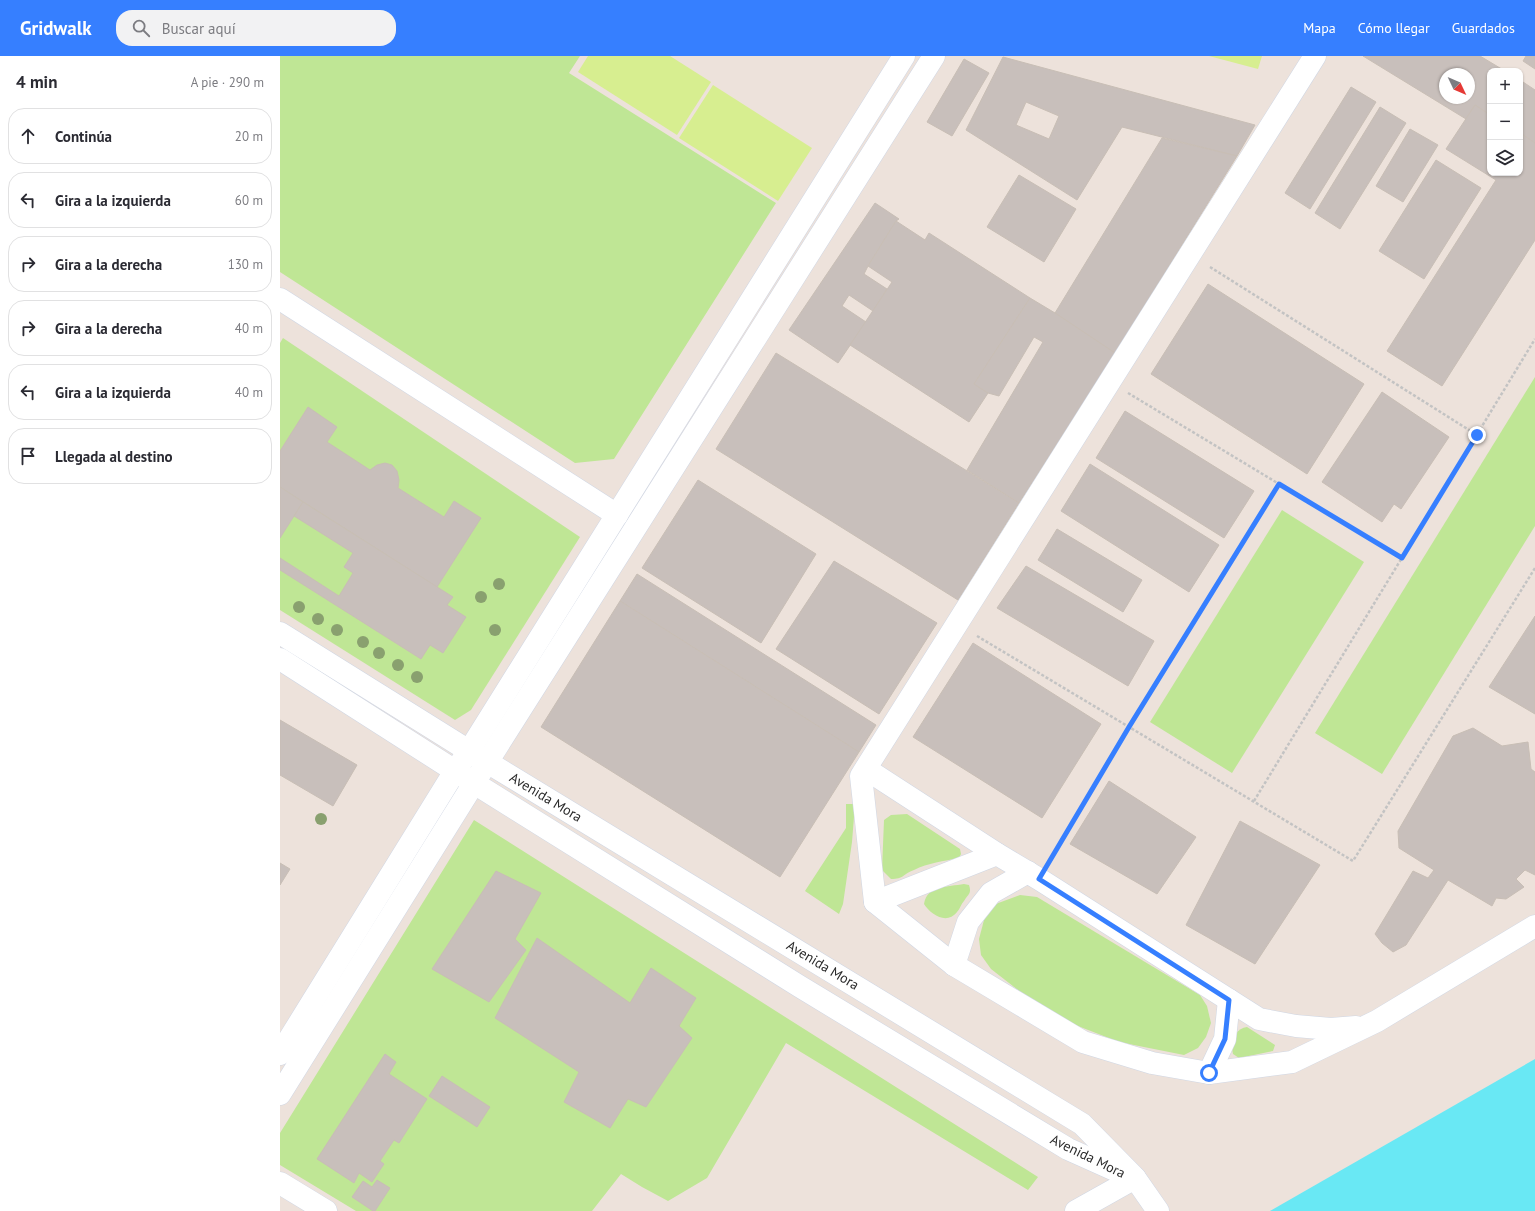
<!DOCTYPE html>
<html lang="es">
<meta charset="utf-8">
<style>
:root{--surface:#fff;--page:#f2f2f3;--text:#2b2b33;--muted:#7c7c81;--line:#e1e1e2;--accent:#367fff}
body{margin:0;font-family:"PT Sans",sans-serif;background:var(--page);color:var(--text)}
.controls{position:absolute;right:12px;top:12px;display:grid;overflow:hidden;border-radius:8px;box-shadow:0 1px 3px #0004}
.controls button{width:36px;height:36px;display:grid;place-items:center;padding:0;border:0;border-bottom:1px solid var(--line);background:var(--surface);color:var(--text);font:20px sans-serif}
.compass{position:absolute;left:1159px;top:12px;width:36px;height:36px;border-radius:50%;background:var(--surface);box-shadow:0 1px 3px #0004;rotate:134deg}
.stop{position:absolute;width:12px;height:12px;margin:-9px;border:3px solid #367fff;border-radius:50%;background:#fff}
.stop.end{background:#367fff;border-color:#fff;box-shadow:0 1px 4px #0008}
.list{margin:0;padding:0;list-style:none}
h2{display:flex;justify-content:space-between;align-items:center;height:52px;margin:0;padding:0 16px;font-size:17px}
h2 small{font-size:13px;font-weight:400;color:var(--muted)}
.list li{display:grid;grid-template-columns:26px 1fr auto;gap:12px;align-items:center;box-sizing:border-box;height:56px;margin:0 8px 8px;padding:0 8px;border:1px solid var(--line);border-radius:16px}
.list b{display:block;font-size:15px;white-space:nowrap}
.list em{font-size:13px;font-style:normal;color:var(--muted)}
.icon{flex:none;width:22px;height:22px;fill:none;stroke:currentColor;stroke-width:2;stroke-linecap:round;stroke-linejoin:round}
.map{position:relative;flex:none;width:1255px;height:1155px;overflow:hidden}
header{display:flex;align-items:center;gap:24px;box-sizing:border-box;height:56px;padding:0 20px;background:var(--accent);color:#fff}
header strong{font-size:19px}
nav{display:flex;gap:22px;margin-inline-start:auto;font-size:14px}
.search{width:280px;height:36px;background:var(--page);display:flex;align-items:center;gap:10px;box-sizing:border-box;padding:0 14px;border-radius:16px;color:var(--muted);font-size:15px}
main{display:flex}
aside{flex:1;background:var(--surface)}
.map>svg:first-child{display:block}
.green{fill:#bfe695}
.pitch{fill:#d7ee90}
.water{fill:#69e8f4}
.building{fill:#c8bfbb;stroke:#c8beb5;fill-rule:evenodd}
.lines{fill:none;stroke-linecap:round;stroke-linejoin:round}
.minor-casing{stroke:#d0d7e4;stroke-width:23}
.path{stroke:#c3c3c3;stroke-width:2.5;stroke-dasharray:3 2;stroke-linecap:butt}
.minor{stroke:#fff;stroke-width:22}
.tree{fill:#89a06f}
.route{stroke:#367fff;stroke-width:5}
.labels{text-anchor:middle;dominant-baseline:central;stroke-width:3.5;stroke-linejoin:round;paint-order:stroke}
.street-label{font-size:14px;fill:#2a2a2a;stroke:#fff}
</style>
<header>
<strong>Gridwalk</strong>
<div class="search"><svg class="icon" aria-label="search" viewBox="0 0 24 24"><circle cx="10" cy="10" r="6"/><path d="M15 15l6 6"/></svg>Buscar aquí</div>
<nav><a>Mapa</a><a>Cómo llegar</a><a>Guardados</a></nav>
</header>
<main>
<aside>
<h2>4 min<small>A pie · 290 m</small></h2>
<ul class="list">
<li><svg class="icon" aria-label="ahead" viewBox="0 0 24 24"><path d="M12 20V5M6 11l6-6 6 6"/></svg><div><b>Continúa</b></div><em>20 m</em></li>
<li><svg class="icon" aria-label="left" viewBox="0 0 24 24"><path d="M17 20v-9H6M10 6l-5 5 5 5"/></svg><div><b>Gira a la izquierda</b></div><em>60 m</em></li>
<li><svg class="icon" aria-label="right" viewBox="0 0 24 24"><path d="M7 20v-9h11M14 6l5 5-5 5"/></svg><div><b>Gira a la derecha</b></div><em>130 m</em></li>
<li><svg class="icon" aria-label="right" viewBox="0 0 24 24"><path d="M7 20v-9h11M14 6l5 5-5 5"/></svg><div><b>Gira a la derecha</b></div><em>40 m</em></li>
<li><svg class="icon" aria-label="left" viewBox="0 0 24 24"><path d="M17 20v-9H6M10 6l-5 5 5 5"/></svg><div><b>Gira a la izquierda</b></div><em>40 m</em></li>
<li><svg class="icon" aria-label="arrive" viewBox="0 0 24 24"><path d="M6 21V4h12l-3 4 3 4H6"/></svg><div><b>Llegada al destino</b></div></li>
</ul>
</aside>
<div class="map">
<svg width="1255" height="1155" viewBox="0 0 1255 1155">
<rect width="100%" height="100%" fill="#ede2db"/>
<!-- green -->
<g class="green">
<path d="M0 0H300L289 17 496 147 334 403 295 407 0 216Z"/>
<path d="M3 282 300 481 191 654 175 664 0 554V287Z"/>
<path d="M1255 321V470L1102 718 1035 677Z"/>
<path d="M1002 454 1084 506 952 717 870 666Z"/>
<path d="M566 748H575L572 786 563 848 559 858 525 835 566 772Z"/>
<path d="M627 758 680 793 681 798 679 802C664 805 648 807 634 814 623 818 624 823 611 823L602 814 604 764 611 759Z"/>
<path d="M194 764 758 1121 748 1134 506 987 427 1122 388 1145 362 1131 341 1118 312 1155H76L0 1109V1077Z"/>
<path d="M684 828 689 829C692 838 688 838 684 845 681 848 680 853 677 856 667 869 651 859 644 848 647 829 668 831 684 828Z"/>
<path d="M740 839 757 841 920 939 927 950 931 967 926 981 918 992 904 999 839 986 780 963 743 938 711 913 701 899 699 883 704 864 713 849Z"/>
<path d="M967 971 995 989 993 995 959 1002 953 998C950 987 955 972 967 971Z"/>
</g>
<!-- pitch -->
<g class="pitch">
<path d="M308 0H390L431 26 397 79 298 16Z"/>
<path d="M929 0H982L978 13Z"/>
<path d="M433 29 532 92 498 145 399 82Z"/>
</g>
<!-- water -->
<path class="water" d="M1255 1003V1155H990Z"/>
<!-- building -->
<g class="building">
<path d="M1083 0H1200L1225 15H1210V59L1195 49 1186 63ZM1165 18H1189V42H1165Z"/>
<path d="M1246 0H1255V13L1243 5Z"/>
<path d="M723 1 975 69 957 100 842 71 797 144 686 74ZM746 46 779 60 769 83 736 69Z"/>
<path d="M684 3 709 17 672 80 647 66Z"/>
<path d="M1240 24 1255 34V87L1240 77Z"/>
<path d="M1071 31 1096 46 1030 153 1005 137Z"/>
<path d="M1195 49 1210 59V117H1240V77L1255 87V184L1162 330 1107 295 1216 124 1166 93Z"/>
<path d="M1100 51 1126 67 1060 173 1035 157Z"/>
<path d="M1130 73 1158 89 1123 146 1096 130Z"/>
<path d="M882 82 957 100 835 297 775 257Z"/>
<path d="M1156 104 1201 132 1144 223 1099 195Z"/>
<path d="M739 119 796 153 764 206 707 171Z"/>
<path d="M595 147 619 163 616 165 588 210 584 218 607 233 593 255 569 239 562 250 586 266 558 307 509 274Z"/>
<path d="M616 165 645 184 649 177 750 242 694 328 708 337 689 366 570 289 612 226 588 210Z"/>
<path d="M928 228 1084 328 1027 418 871 318Z"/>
<path d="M750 242 775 257 835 297 739 447 687 414 763 286 754 281 719 340 708 337 694 328Z"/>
<path d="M496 297 739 447 678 544 436 393Z"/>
<path d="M1102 336 1169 381 1121 453 1114 448 1102 466 1042 426Z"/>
<path d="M28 351 57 371 47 386 90 414 97 409 105 407 112 409 117 415 119 424 118 432 164 461 174 445 201 462 157 531 0 431V395Z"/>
<path d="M845 355 974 435 944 482 816 402Z"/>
<path d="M810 408 939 489 909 536 781 455Z"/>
<path d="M418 424 536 498 481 587 362 512Z"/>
<path d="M0 431 23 446 0 482Z"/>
<path d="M23 446 173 541 167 549 186 561 163 597 150 589 141 603 0 514V502L59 540 73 517 64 511 73 497 14 460Z"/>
<path d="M777 473 862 524 843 556 758 504Z"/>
<path d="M554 505 657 567 599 658 496 593Z"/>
<path d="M746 510 874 585 848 630 717 552Z"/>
<path d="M357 518 596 669 579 696 340 545Z"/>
<path d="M340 545 579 696 500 821 261 671Z"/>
<path d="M1255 560V658L1209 631Z"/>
<path d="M693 587 821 668 762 762 633 681Z"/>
<path d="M0 664 77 709 53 750 0 719Z"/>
<path d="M1193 672 1222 690 1248 686 1251 713 1255 716V819L1245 814 1236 823 1244 831 1226 843 1216 842 1212 850 1168 824 1126 889 1113 896 1102 887 1095 878 1133 815 1148 822 1154 814 1119 792 1118 775 1173 680Z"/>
<path d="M829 725 916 781 877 838 790 788Z"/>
<path d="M960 765 1040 809 975 908 906 869Z"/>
<path d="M0 807 10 813 0 829Z"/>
<path d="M216 815 261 837 235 883 246 894 209 946 152 913Z"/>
<path d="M257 882 350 947 371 912 416 942 399 970 412 982 366 1051 348 1043 330 1072 284 1046 299 1016 215 962Z"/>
<path d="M105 998 116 1006 109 1018 147 1043 119 1087 114 1084 100 1105 104 1108 92 1126 79 1117 74 1127 37 1103Z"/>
<path d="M162 1020 210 1051 197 1071 149 1040Z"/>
<path d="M97 1124 110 1132 95 1155H93L72 1141 83 1125 92 1131Z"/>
</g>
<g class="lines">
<defs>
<g id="minor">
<path d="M1035 0 581 720 595 846 674 909 803 986 872 1007 929 1017 1012 1006 1097 965 1255 870"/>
<path d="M0 243 337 459"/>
<path d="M0 577 189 695 802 1068 855 1122 878 1155"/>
<path d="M0 603 194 727 519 930 788 1093 846 1119"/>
<path d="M586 713 717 798 759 823 979 963 1016 970 1051 973 1076 971"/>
<path d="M595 846 717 798"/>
<path d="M674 909 688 866 711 837 748 816"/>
<path d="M0 998 175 715 189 695 624 0"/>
<path d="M929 1017 945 983 949 944"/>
<path d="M0 1038 194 727 654 0"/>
<path d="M0 1127 46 1155"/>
<path d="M796 1155 855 1122"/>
</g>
</defs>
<!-- minor casing -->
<use href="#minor" class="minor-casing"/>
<!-- path -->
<g class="path">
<path d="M930 211 1197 379"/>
<path d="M848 337 1122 502"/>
<path d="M697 580 1073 805 1255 512"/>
<path d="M974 745 1255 283"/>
<path d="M771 804 849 671 999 428"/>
</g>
<!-- minor -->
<use href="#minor" class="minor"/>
</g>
<!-- trees -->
<g class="tree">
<circle cx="219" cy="528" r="6"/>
<circle cx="201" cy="541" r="6"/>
<circle cx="19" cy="551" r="6"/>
<circle cx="38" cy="563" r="6"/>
<circle cx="57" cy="574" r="6"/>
<circle cx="215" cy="574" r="6"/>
<circle cx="83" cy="586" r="6"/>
<circle cx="99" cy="597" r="6"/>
<circle cx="118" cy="609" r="6"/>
<circle cx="137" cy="621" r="6"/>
<circle cx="41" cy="763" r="6"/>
</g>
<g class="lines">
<!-- route -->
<path class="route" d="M929 1017 945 983 949 944 759 823 849 671 999 428 1122 502 1197 379"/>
</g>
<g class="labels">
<!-- street labels -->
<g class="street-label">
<text transform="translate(266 741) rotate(31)">Avenida Mora</text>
<text transform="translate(543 909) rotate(31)">Avenida Mora</text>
<text transform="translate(808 1100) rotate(26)">Avenida Mora</text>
</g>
</g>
</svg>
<div class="controls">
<button>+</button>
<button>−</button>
<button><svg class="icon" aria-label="layers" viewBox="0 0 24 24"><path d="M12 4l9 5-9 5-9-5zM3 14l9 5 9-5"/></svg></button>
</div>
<svg class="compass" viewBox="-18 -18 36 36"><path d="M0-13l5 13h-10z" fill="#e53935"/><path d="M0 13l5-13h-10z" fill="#7c7c81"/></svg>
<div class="stop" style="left:929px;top:1017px"></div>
<div class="stop end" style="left:1197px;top:379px"></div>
</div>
</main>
